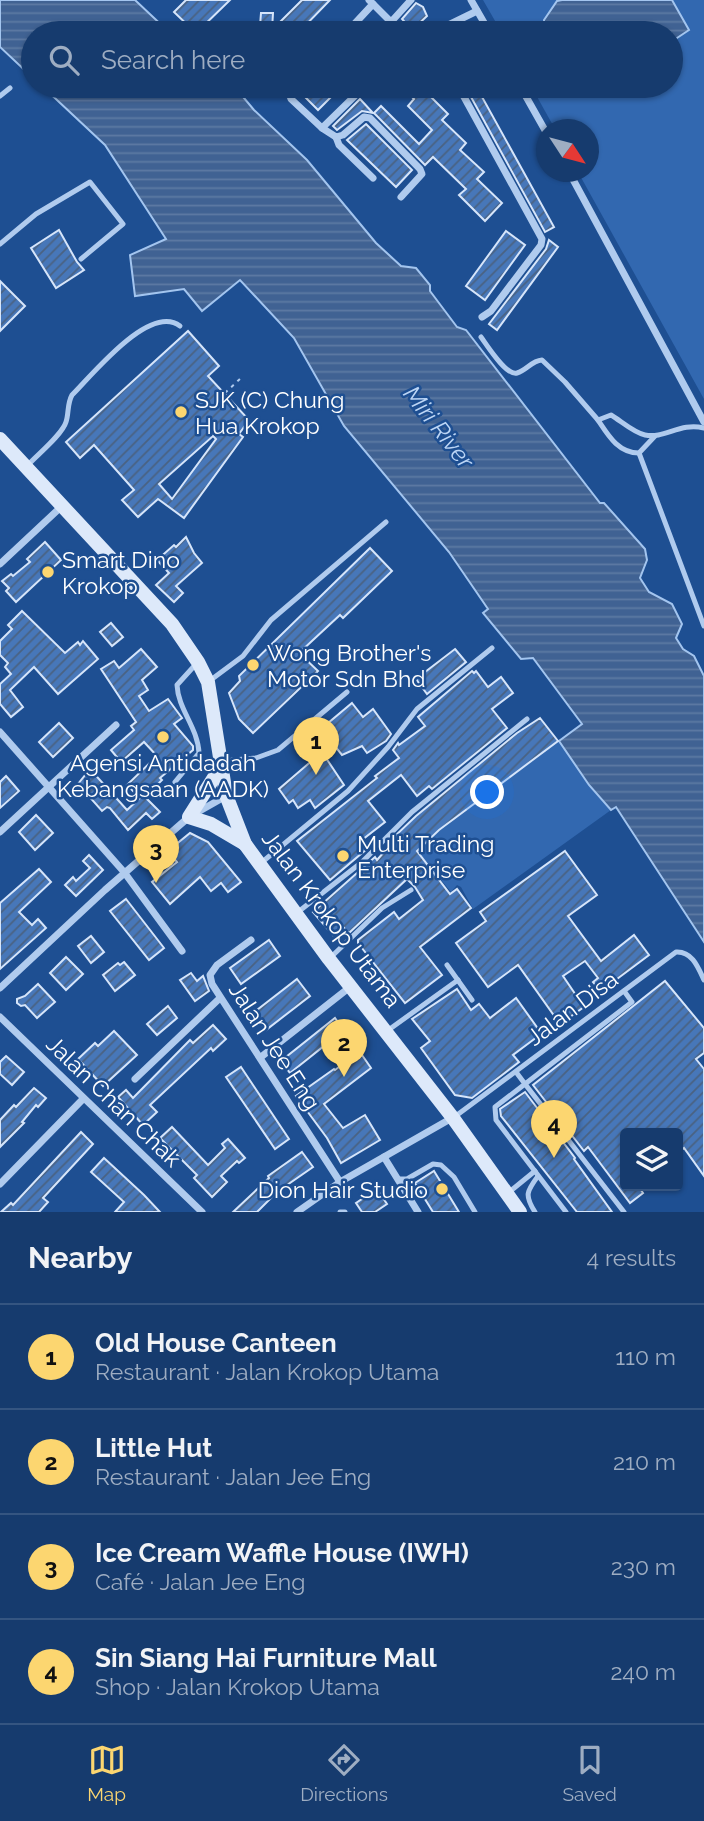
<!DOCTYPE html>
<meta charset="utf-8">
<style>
:root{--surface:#163b6e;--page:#234676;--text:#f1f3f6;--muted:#9eadc2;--line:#355581;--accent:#fcd670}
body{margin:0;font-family:Raleway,sans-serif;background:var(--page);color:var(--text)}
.controls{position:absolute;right:21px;bottom:21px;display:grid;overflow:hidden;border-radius:7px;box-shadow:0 2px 5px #0004}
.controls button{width:63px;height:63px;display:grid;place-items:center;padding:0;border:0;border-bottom:2px solid var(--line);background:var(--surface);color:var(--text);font:35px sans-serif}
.compass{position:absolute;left:536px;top:119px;width:63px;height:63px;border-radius:50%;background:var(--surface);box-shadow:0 2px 5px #0004;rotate:126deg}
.you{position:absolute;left:488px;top:793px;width:24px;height:24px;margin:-18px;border:5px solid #fff;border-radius:50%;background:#1a73e8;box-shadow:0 0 0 10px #1a73e833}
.badge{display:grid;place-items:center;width:46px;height:46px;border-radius:50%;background:var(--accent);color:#111;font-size:23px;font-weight:700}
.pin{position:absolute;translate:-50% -58px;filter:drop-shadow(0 2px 4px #0008)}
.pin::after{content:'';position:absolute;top:37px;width:24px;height:21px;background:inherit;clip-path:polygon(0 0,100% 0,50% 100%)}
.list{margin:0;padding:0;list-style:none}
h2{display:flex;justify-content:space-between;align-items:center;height:91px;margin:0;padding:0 28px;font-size:30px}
h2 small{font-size:23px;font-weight:400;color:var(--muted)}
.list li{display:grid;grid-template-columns:46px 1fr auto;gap:21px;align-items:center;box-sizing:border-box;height:105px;padding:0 28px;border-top:2px solid var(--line)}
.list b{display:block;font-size:26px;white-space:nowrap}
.list p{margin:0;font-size:23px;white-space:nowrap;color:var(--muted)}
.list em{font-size:23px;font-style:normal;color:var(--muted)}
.icon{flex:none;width:38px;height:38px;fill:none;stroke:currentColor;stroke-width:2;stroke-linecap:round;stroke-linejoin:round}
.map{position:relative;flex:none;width:704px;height:1212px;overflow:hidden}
.search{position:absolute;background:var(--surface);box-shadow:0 2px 5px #0004;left:21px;right:21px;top:21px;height:77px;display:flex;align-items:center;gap:18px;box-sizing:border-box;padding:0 24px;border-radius:38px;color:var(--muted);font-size:26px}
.sheet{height:511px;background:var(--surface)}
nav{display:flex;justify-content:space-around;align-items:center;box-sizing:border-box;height:98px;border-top:2px solid var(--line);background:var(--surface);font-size:19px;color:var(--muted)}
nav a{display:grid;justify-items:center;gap:4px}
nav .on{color:var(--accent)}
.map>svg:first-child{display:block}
.grass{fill:#3268b0}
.water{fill:url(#water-rules);stroke:#a3c5ef;stroke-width:2}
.building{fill:url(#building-hatch);stroke:#d6e5fa;stroke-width:2;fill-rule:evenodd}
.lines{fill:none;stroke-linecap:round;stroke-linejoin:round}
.path{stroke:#b0cbee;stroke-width:2;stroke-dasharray:3.5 5;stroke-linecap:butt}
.lane{stroke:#b0cbee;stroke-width:5}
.street{stroke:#b0cbee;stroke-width:7}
.secondary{stroke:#dde9fa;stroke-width:14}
.poi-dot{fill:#fcd670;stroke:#1e4f92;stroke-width:2.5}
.labels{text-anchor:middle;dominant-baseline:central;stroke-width:5;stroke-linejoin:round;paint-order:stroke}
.poi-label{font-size:23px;fill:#fff;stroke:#1e4f92;text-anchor:start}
.street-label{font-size:23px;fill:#fff;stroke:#1e4f92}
.water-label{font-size:24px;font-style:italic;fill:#bcd5f5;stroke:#1e4f92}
</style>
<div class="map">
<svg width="704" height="1212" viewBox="0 0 704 1212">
<defs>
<pattern id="water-rules" width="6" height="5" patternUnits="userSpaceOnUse" patternTransform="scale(1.75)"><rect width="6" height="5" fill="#406293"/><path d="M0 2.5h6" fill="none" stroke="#5d7aa3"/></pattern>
<pattern id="building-hatch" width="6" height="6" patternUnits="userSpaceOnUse" patternTransform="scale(1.75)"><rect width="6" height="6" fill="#4777b9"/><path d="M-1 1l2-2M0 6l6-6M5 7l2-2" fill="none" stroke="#4a6282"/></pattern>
</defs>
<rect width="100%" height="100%" fill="#1e4f92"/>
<!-- grass -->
<g class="grass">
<path d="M483 0H704V399L578 172H588V130L555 129 531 86H671V33H502Z"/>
<path d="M559 741 589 785 611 810 473 909 461 887 457 885 451 892 418 852 438 832Z"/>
</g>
<!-- water -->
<g class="water">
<path d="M0 0H135L170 33H33V78L0 47Z"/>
<path d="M562 0H672L689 30 671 42V33H629L601 28 596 33H550L544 27V20L557 1Z"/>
<path d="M42 86H234L254 110 307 160 376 243 401 266 416 268 430 285V291L457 327 466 330 600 503H604L645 549 647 560 640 578 649 592 672 604 682 624 676 638 683 649 694 656 704 676V942L616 807 611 810 589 785 559 741 582 724 533 658 521 659 483 613 488 609 449 552 344 426 294 338 240 280 202 311 184 289 135 296 130 255 166 239 105 145Z"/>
</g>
<!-- building -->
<g class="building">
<path d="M186 0H230L196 33 174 12Z"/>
<path d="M302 0H330L298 33H247L260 26 261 13H273L272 30Z"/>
<path d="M416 3 423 7 427 16 412 30 402 19Z"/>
<path d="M311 86H342L318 110 303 95Z"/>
<path d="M401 86H428L424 90 448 114 442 120 466 143 460 150 484 172 477 179 502 203 485 221 459 195 466 189 433 157 425 165 374 113 381 106 419 144 432 130 408 106 414 99Z"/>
<path d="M465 86H476L554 227 545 232Z"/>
<path d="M360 99 373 113 362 111 337 130 333 126Z"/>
<path d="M366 124 412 170 396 187 347 140Z"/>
<path d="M59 230 77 262 84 270 56 288 31 248Z"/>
<path d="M506 231 525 245 485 300 466 286Z"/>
<path d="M549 240 558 247 497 330 489 324 546 249Z"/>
<path d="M0 281 25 306 0 331Z"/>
<path d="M188 331 219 366 208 376 249 420 239 434 243 437 184 518 158 499 138 517 122 500 134 490 94 445 80 458 66 442ZM213 436 216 439 172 499 159 484Z"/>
<path d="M186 537 194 553 202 563 176 586 183 593 174 602 156 585 169 573 157 560 174 545 176 547Z"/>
<path d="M45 542 61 560 16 602 6 591 9 588 2 581 11 574 13 576 30 562 27 559Z"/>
<path d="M370 548 392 571 343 618 340 615 299 653 318 671 253 733 239 719 229 693 240 681 239 676Z"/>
<path d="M22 611 65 653 78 642 80 645 83 641 98 659 58 694 34 667 10 690 23 707 11 717 0 704V684L11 674 5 667 8 663 0 655V641L12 629 8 625Z"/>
<path d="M111 623 123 637 112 646 100 632Z"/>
<path d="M141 649 157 667 142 680 148 690 139 696 149 711 168 699 182 718 174 724 193 746V750L160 778 162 780 148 794 146 798 160 812 152 819 146 813 128 830 110 808 107 807 102 811 78 784 90 769 127 810 140 798 127 785 157 756 144 742 121 762 111 750 134 730 131 726 136 722 101 669 114 661 119 668Z"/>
<path d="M455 649 466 662 427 694 416 679Z"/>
<path d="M472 671 474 673 476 671 488 687 501 677 513 693 492 709 507 728 432 789 429 786 417 796 401 775 368 801 385 822 362 840 368 848 330 880 297 841 377 778 375 776 399 758 393 750 398 743 399 745 425 726 418 717Z"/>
<path d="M352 703 363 717 373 709 391 734 386 741 367 753 362 746 342 755 321 729Z"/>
<path d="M540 718 558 741 439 830 417 851 450 894 457 889 471 908 420 947 442 975 405 1003 358 943V940L394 912 399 919 423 900 415 887 407 879 349 933 342 926 333 935 313 912 375 857 377 860 392 843 395 836 416 816 517 733Z"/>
<path d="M59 723 73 738 53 757 39 742Z"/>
<path d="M322 752 344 785 315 808 310 800 298 808 293 800 289 803 279 789Z"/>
<path d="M6 776 19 791 0 808V782Z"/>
<path d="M36 815 53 833 35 850 19 832Z"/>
<path d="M190 833 208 842 241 882 228 892 221 883 211 891 200 877 170 904 152 882 177 862 168 851Z"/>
<path d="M565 851 597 895 568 916 601 961 634 935 649 955 601 991 593 982 598 978 585 961 563 976 584 1007 560 1024 518 965 488 987 456 943 486 921 480 912Z"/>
<path d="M89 855 103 870 76 896 65 885 73 877 76 881 90 868 83 861Z"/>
<path d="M39 869 51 882 19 912 32 925 38 919 46 928 0 969V903Z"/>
<path d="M126 899 164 948 149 960 110 911Z"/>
<path d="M91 936 104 952 91 963 78 946Z"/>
<path d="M269 940 280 956 241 984 230 968Z"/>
<path d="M66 957 83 974 66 990 50 973Z"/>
<path d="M124 962 135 975 115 991 103 975 118 963 120 965Z"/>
<path d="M191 973 197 981 203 976 209 991 195 1001 180 980Z"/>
<path d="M297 979 310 996 266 1030 253 1013Z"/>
<path d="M665 981 704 1028V1053L696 1059 704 1069V1176L684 1148 678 1153V1133H625V1186H638L643 1193 630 1203 588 1147 584 1151 533 1085Z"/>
<path d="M38 984 55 1002 37 1018 25 1005 21 1006 17 1003V999L25 996Z"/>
<path d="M457 989 471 1010 479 1004 490 1018 516 998 539 1030 535 1033 537 1037 513 1055 519 1062 472 1098 455 1095 421 1048 430 1041 412 1019Z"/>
<path d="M168 1006 177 1018 157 1035 147 1024Z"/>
<path d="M335 1018 344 1030 290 1073 281 1061Z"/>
<path d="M213 1025 226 1039 213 1051 211 1048 150 1105 157 1112 143 1125 118 1097 126 1090 133 1098 190 1040 193 1043Z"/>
<path d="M114 1031 137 1055 103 1086 78 1059 95 1043 98 1046Z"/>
<path d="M362 1055 371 1068 324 1104 343 1128 365 1115 380 1140 341 1163 327 1138 296 1096 334 1069 335 1070 343 1064 346 1067Z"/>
<path d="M6 1056 24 1072 12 1085 0 1074V1062Z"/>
<path d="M241 1067 289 1139 275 1149 226 1077Z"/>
<path d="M34 1088 46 1098 38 1107 36 1105 22 1122 24 1123 0 1147V1120L14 1105 16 1107Z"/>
<path d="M525 1092 575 1158 574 1159 612 1212H577L501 1116 500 1109Z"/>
<path d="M172 1127 208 1165 225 1148 222 1144 228 1139 245 1158 239 1163 237 1161 221 1176 227 1182 212 1197 194 1178 197 1175 160 1138Z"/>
<path d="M81 1132 93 1144 43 1198 48 1202 39 1212H1L11 1203 13 1205Z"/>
<path d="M302 1152 313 1167 277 1192 257 1212H233L269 1178 268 1176Z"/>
<path d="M104 1158 144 1195 160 1212H115L124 1202 91 1172Z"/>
<path d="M434 1171 459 1212H433L415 1183Z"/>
<path d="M377 1189 387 1204 375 1212H362L356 1203Z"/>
</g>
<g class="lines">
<!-- path -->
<path class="path" d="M225 393 242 377"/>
<!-- lane -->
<g class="lane">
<path d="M0 96 10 88"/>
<path d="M0 244 36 214 90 182 123 224 81 259"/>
<path d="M481 337C487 345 506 376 517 373 527 370 531 361 542 360L565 382 598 420 611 415C621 421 634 433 645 435 665 439 680 422 704 428"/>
<path d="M598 420C608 435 618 453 639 453L655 436"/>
<path d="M639 453 704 626"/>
<path d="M28 465C37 455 62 435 66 422 69 413 67 404 72 395 93 374 150 303 180 326"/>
<path d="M208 682 243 656 271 620 386 522"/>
<path d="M222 761 256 758 278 750 347 692"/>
<path d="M175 782 199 753C198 728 178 709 177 685L196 664"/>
<path d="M261 863 348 791 388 747 417 709 492 648"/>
<path d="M298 912 362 862 412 812 527 719"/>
<path d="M329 959 382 908 411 890"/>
<path d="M447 965 472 1000"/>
<path d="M624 991 632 1002 525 1084 624 1212"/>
<path d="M387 1031 458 980"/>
<path d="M516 1072 525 1084 495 1107 496 1120 566 1212"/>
<path d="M453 1118 676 952C692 951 698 967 704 980"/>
<path d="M398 1179H407L433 1164 441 1165 454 1177 475 1212"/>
<path d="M508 1193 535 1171"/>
<path d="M340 1212H345"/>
<path d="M535 1212C524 1195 527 1191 538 1176"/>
</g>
<!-- street -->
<g class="street">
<path d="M471 0 490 33"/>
<path d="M373 4 391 22"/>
<path d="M346 33 373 4 369 0"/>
<path d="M402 33 391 22 411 0"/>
<path d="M432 33 477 11"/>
<path d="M293 86 289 93 291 99 322 128 365 86"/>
<path d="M458 86 542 239 541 245 491 311 482 317"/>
<path d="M520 86 546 132"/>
<path d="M322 128 336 137 343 135 364 117 370 118 420 169 422 174 401 197"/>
<path d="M336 137 339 145 373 178"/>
<path d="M569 172 704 422"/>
<path d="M0 564 62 506"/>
<path d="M0 732 124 872 182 951"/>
<path d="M0 832 116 725"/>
<path d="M251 940 217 965 210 975 212 984 340 1182"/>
<path d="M0 988 105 890 189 817 226 796"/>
<path d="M0 1017 202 1212"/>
<path d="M261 1057 350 987"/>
<path d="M135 1079 220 998"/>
<path d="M384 1157 418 1212"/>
<path d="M0 1184 83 1099"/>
<path d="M297 1212 340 1182 452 1118"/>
</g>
<!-- secondary -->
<g class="secondary">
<path d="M0 439 172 624 198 662 208 682 226 795 245 844 329 959 453 1118 520 1212"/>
<path d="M222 765 189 817 211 824 245 844"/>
</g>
</g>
<!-- markers -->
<g class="poi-dot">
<circle cx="181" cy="412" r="7"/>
<circle cx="48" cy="572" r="7"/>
<circle cx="253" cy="665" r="7"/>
<circle cx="163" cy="737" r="7"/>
<circle cx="343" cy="856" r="7"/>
<circle cx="442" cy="1189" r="7"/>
</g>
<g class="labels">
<!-- poi labels -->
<g class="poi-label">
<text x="195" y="399">SJK (C) Chung<tspan x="195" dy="26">Hua Krokop</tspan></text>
<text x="62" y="559">Smart Dino<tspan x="62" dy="26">Krokop</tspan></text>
<text x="267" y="652">Wong Brother's<tspan x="267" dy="26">Motor Sdn Bhd</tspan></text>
<text x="163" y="762" text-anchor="middle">Agensi Antidadah<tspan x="163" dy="26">Kebangsaan (AADK)</tspan></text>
<text x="357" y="843">Multi Trading<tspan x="357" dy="26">Enterprise</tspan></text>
<text x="428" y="1189" text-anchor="end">Dion Hair Studio</text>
</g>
<!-- street labels -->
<g class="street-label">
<text transform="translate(332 919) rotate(53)">Jalan Krokop Utama</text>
<text transform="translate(572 1008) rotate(-37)">Jalan Disa</text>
<text transform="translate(275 1046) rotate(57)">Jalan Jee Eng</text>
<text transform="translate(114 1101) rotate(44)">Jalan Chan Chak</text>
</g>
<!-- water labels -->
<g class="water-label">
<text transform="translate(439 427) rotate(52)">Miri River</text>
</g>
</g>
</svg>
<div class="controls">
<button><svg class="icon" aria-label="layers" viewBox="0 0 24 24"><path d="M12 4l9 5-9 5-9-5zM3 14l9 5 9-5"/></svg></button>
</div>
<svg class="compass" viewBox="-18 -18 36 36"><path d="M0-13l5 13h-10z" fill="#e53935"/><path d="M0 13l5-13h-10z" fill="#9eadc2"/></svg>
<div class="you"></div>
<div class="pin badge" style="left:316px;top:775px">1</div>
<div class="pin badge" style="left:344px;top:1077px">2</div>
<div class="pin badge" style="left:156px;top:883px">3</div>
<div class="pin badge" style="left:554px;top:1158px">4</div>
<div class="search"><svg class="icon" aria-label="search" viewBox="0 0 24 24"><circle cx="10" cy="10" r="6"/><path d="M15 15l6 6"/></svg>Search here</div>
</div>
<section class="sheet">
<h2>Nearby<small>4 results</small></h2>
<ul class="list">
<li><span class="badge">1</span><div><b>Old House Canteen</b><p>Restaurant · Jalan Krokop Utama</p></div><em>110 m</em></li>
<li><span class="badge">2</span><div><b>Little Hut</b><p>Restaurant · Jalan Jee Eng</p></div><em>210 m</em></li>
<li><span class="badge">3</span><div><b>Ice Cream Waffle House (IWH)</b><p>Café · Jalan Jee Eng</p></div><em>230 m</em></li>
<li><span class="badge">4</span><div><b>Sin Siang Hai Furniture Mall</b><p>Shop · Jalan Krokop Utama</p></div><em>240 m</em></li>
</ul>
</section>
<nav>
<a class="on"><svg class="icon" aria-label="map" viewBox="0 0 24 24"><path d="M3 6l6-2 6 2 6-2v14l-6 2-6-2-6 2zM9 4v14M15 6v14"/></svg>Map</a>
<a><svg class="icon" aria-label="directions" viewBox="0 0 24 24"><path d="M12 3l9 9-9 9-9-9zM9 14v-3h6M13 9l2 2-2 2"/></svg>Directions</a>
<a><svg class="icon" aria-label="saved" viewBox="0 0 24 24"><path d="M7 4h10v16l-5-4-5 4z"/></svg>Saved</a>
</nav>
